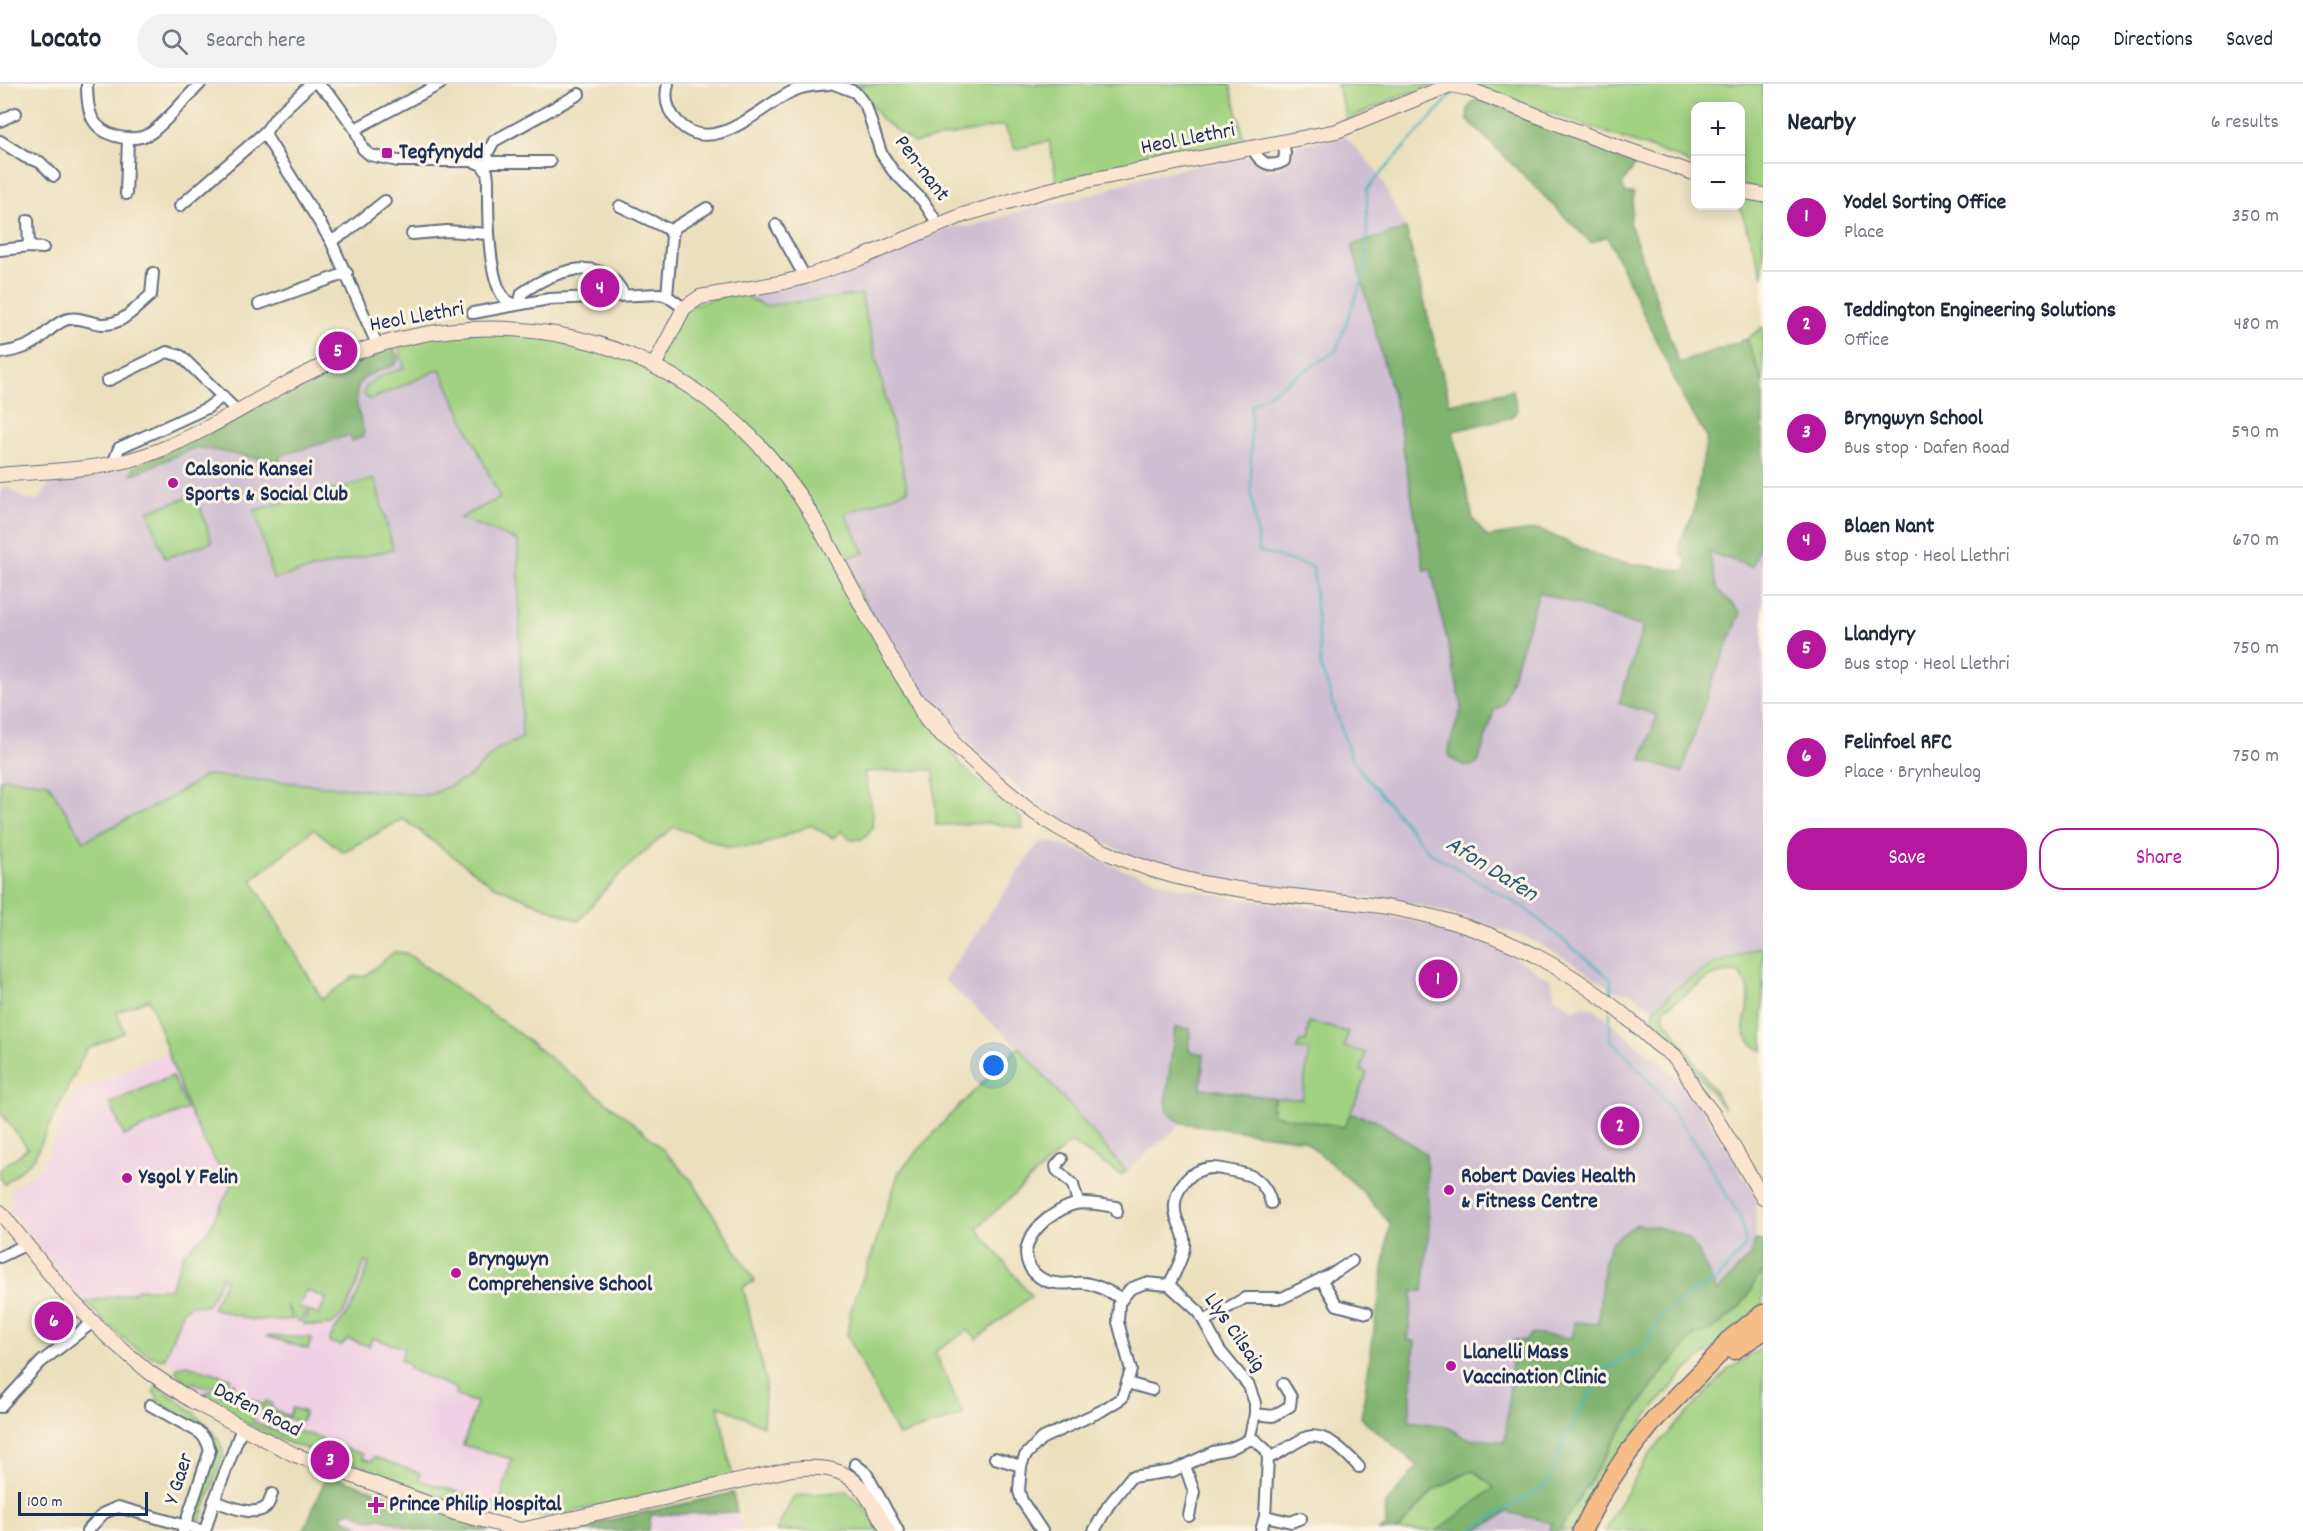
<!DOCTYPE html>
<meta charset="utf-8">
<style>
:root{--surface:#fff;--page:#f2f2f3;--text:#1f2937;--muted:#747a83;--line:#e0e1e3;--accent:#b5179e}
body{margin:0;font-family:Dekko,sans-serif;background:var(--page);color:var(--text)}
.controls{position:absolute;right:18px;top:18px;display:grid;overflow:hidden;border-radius:12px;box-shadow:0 3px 15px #0003}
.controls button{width:54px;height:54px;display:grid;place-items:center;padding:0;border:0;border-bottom:2px solid var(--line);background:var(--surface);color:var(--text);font:30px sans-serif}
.scale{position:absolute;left:18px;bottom:15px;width:130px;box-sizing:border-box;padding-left:6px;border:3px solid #1b2f5e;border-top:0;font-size:16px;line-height:21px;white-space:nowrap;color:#1b2f5e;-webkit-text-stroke:4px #fcf5e5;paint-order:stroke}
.you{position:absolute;left:994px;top:982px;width:21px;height:21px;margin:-15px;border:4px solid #fff;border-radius:50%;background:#1a73e8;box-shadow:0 0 0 9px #1a73e833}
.badge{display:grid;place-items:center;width:39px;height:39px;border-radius:50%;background:var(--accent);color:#fff;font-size:20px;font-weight:700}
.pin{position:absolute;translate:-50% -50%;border:3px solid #fff;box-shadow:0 2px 6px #0006}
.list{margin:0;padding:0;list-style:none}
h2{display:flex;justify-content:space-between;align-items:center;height:78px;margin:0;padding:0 24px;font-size:26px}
h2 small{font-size:20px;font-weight:400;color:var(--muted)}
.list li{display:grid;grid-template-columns:39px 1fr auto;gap:18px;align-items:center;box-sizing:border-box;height:108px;padding:0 24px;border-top:2px solid var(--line)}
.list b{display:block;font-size:22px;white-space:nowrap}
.list p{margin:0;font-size:20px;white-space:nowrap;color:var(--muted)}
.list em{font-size:20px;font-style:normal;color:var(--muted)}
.actions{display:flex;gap:12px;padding:18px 24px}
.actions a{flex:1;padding:14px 0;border:2px solid var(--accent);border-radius:24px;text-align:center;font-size:21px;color:var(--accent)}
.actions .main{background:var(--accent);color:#fff}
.icon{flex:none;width:33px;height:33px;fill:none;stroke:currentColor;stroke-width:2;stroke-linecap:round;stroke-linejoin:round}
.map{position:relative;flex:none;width:1763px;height:1447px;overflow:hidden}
header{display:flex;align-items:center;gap:36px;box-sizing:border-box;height:84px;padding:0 30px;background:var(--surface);border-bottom:2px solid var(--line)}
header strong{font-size:28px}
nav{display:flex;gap:33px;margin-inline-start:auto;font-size:21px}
.search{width:420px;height:54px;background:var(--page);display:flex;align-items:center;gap:15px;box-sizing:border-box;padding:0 21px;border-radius:33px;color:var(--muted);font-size:22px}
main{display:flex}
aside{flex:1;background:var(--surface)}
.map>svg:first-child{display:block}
.built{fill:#f0d0e4}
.industrial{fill:#cebed1}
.green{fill:#a1d281;stroke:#5e8070;stroke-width:1.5}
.forest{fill:#80b46f;stroke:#4e7266;stroke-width:1.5}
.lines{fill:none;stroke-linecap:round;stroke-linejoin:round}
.stream{stroke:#47b6bd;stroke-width:2}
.street-casing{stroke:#646d7f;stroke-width:14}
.secondary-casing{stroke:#646d7f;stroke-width:16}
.highway-casing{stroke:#646d7f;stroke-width:21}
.street{stroke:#fff;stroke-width:10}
.secondary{stroke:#fce5cf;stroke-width:14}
.highway{stroke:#f7bd88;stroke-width:18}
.poi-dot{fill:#b5179e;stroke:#fcf5e5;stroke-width:2}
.labels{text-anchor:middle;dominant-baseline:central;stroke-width:6;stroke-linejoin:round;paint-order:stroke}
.street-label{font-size:22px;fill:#1b2f5e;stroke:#fcf5e5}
.poi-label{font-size:22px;font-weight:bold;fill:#1b2f5e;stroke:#fcf5e5;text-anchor:start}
.water-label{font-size:24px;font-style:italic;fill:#28587a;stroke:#fcf5e5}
</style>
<header>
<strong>Locato</strong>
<div class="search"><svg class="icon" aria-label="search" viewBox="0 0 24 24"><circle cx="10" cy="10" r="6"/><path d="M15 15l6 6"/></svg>Search here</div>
<nav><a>Map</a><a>Directions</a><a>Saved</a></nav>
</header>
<main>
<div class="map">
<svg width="1763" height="1447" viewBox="0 0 1763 1447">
<rect width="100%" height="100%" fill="#fcf5e5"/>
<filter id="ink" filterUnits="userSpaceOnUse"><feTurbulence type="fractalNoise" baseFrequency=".0167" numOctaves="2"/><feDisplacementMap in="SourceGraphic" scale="12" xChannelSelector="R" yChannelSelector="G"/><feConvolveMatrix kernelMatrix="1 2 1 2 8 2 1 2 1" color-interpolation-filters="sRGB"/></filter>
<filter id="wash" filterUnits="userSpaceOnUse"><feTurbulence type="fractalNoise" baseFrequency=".008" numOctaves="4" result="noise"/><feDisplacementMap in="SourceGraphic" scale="24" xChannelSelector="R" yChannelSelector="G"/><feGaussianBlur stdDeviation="1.35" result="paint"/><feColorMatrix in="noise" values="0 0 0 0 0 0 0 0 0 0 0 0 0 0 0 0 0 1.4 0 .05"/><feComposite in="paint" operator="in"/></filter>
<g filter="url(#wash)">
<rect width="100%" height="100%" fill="#ebe0bd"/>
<!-- built -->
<g class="built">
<path d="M169 967 205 1061 743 1203 766 1297 688 1324 525 1432 500 1430 406 1401 348 1377 280 1356 184 1305 176 1298V1283L165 1274 157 1276 138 1265 103 1236 75 1207 74 1202 64 1194 11 1127 14 1112 10 1107 42 1081 77 1008Z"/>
<path d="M344 1396 489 1447H326Z"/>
<path d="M737 1428 742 1447H649L651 1431Z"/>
</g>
<!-- industrial -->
<g class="industrial">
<path d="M1345 52 1377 87 1406 145 1353 161 1397 327 1424 485 1431 484 1462 623 1448 665 1478 679 1494 627 1504 619 1539 508 1643 543 1619 619 1711 600 1741 529 1718 506 1709 467 1751 483 1763 452V967L1751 960 1743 946 1747 927V902L1740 889 1730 887 1715 889 1677 918 1666 923 1663 932 1630 908 1615 907 1572 878 1527 854 1479 838 1414 820 1355 812 1224 798 1151 779 1108 761 1061 735 1026 711 995 686 920 603 682 237 727 213 767 209 848 186 956 142 969 143 1021 127 1099 109 1138 94 1251 71 1260 81 1270 86 1281 84 1290 76 1293 62Z"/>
<path d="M435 264 516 420 520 510 523 703 422 711 206 691 170 714 84 757 48 699 0 724V405L9 404 26 416 36 417 41 414 51 396 91 392 152 377 327 287Z"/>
<path d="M1048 757 1063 761 1121 785 1183 804 1228 813 1391 833 1445 844 1477 854 1520 877 1551 896 1554 904V913L1573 925 1582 922 1595 925 1680 997 1710 1037 1756 1112 1755 1156 1749 1173 1717 1209 1699 1165 1612 1158 1604 1177 1598 1240 1573 1254 1531 1250 1525 1257 1514 1256 1506 1358 1465 1354 1446 1342 1409 1337 1415 1258 1408 1257 1413 1206 1423 1207 1429 1144 1274 1014 1200 1004 1189 967 1175 943 1166 1015 1172 1033 1183 1039 1126 1087 1019 963 944 896 1037 761Z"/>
<path d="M1508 1428 1551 1439 1549 1447H1476Z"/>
</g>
<!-- green -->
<g class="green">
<path d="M858 0H1230L1245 58 1099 86 1057 98 1049 57 1015 65 1004 41 914 59 882 36Z"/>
<path d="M1337 0H1437L1402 11 1347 36Z"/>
<path d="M1467 0H1763V107L1741 101 1740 22H1696L1695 82 1679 74Z"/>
<path d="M1741 107 1763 111V193L1741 126 1733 122H1740Z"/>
<path d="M745 205 750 215 764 222 862 210 863 220 908 406 845 430 865 469 845 474 838 469 919 617 961 681 1021 734 1023 744 989 739 936 741 934 686 864 688 873 730 872 744 863 755 852 756 841 747 833 754 811 741 760 762 728 763 674 743C638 772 607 800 579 837L492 801 403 735 343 768 314 745 252 796 322 915 353 893 365 892 394 868 406 869 517 948 642 1046 665 1068 692 1097 755 1197 743 1203 766 1297 763 1342 718 1321 733 1393 553 1432C481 1437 414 1402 348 1377 325 1369 301 1365 279 1355 254 1344 230 1330 205 1318L206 1311 204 1309 235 1299 233 1304 223 1306 221 1311 254 1329 253 1337 284 1351 291 1345 321 1354 323 1358 363 1370 362 1374 372 1377 374 1373 420 1389 419 1396 499 1421 512 1375 463 1361 477 1319 455 1311 457 1305 410 1285 406 1278 401 1277 404 1264 372 1254 369 1262 348 1255 341 1262 329 1258C334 1242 341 1241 349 1227 358 1213 364 1195 369 1179L365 1178C358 1195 349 1232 332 1240 324 1244 312 1241 303 1240L308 1227 319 1231 326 1214 306 1206 299 1223 306 1226 301 1237H296L286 1221 292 1236H252L212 1224 226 1195 222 1193 207 1222 190 1221 182 1228 165 1274C142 1279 101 1234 86 1218L136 1208 137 1205H170L184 1169 208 1147 232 1100C189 1049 173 977 149 915L117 928 124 948 86 966 34 1074 5 1100 0 1094V1085L28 1064 0 1028V696L5 694 48 699 84 757 170 714 206 691 422 711 432 710 469 693 498 665 522 654 518 457 460 434 500 414 440 285 370 316 363 310C368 293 388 290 404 284L397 254 442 246 557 250 653 282 684 224Z"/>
<path d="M1763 243V299L1747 255Z"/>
<path d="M375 395 393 465 273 495 255 426Z"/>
<path d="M196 411 212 458 165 474 148 427Z"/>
<path d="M1763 862V967C1726 946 1756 931 1747 902 1746 898 1742 893 1740 889 1706 883 1693 910 1666 923L1663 932 1717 1011 1724 1025 1682 970 1658 944 1652 933 1654 926 1675 905 1712 881Z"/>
<path d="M1309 938 1348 948 1344 963 1366 969 1361 986 1367 989 1345 1043 1272 1031 1274 1014 1302 1015 1309 966 1297 965 1300 958H1306Z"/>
<path d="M1019 963 1126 1087 1121 1091 1071 1058 977 1144 1031 1212 977 1255 968 1246 935 1268 963 1331 898 1352 847 1251 851 1225 872 1170 899 1088 952 1029Z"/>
<path d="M172 992 187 1025 124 1052 110 1019Z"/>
<path d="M1763 1188V1219L1684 1289 1648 1330 1575 1447H1559L1616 1354 1662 1289 1695 1251 1743 1219 1756 1195Z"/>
<path d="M265 1252 312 1254 308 1265Z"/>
<path d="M1763 1263V1447H1605L1613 1430 1651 1368 1728 1286Z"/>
<path d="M187 1281 231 1294 230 1296C217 1301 206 1308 194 1298L189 1302 176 1288 177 1283Z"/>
<path d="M157 1301C176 1315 225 1347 223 1372L199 1442 194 1439 193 1434 207 1351 199 1341 159 1319 156 1311 153 1309Z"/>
<path d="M242 1311 264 1321 266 1317 272 1320 271 1324 289 1332 292 1324 305 1328 301 1338C286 1333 252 1326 242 1311Z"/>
<path d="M1473 1386 1495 1404 1437 1447H1397L1434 1406Z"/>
<path d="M846 1407 867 1425 880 1447H776L794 1412Z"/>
</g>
<!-- forest -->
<g class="forest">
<path d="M1483 16 1638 76 1622 101 1625 109H1634L1630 140 1679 279 1747 255 1763 299V452L1752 483 1709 468 1718 506 1741 529 1711 600 1682 689 1642 676 1657 631 1619 619 1643 543 1539 508 1504 619 1494 627 1478 679C1468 686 1459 679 1450 674L1448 665 1462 623 1431 485 1424 486 1397 327 1352 161 1406 145 1450 320 1513 306 1517 326 1512 333 1453 347 1473 435 1487 453 1538 445 1611 477 1685 487 1687 477 1680 469V458L1693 430 1707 353 1686 320 1607 152 1591 159 1467 35 1468 25 1473 17Z"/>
<path d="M391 263 395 266 398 274 395 281C386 284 372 288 364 294 349 307 360 332 364 348L362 353 352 357 350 351 280 372V377L277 378 196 363 131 391 134 383 356 273Z"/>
<path d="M1175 943 1190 945 1189 967 1204 970 1201 1004 1274 1014 1272 1031 1344 1043 1350 1030 1374 1035 1426 1070 1429 1144 1423 1207H1413L1408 1256 1415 1258 1409 1337 1446 1342 1465 1354 1505 1358 1514 1256 1525 1257 1531 1250 1573 1254 1574 1238 1598 1240 1604 1177 1612 1158 1636 1140C1698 1149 1692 1155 1717 1208L1749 1173 1755 1156 1763 1157V1188C1753 1197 1751 1210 1742 1220 1730 1233 1712 1249 1695 1251L1662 1289 1616 1354 1559 1447H1549L1551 1439 1508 1428 1476 1447H1437L1494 1404 1473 1386 1434 1406 1397 1447H1379L1386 1442 1385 1421 1418 1382 1361 1334 1390 1139 1361 1106 1304 1056 1183 1039C1171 1033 1166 1029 1166 1015Z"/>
<path d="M327 1390 489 1447H418L382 1434 369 1436 353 1427 344 1429 342 1434 358 1441 357 1447H304Z"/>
<path d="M733 1409 737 1428 651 1431 649 1447H572L605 1437Z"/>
</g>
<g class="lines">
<!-- stream -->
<g class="stream">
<path d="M1455 7 1367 105V182L1336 267 1251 321V406L1259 467 1313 483 1321 583 1352 676 1429 768 1523 823 1611 895V915"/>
<path d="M1469 1447 1547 1401 1565 1354 1605 1285 1646 1263 1661 1232 1691 1209 1716 1197 1746 1161 1740 1133 1697 1061 1654 1002 1610 954V927"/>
</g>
</g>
</g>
<g filter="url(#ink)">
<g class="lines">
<defs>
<g id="street">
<path d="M87 0C87 27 90 46 119 53 129 55 141 55 151 49 164 40 187 13 200 0"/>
<path d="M311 0 276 33 266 47 267 54 331 157 377 260"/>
<path d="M317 0 332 13 355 45 363 65 370 71 398 77H473L482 81 487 88 488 95C488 121 486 199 507 217 509 219 513 219 515 221"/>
<path d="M668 0C664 15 667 27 678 38 713 75 760 22 793 7 804 1 817 1 829 0"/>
<path d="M834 0 855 8 866 22 881 69 893 87 923 117 938 140"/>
<path d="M0 37 16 29"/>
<path d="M355 45 440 0"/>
<path d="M0 57 25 73 40 78 54 92"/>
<path d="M1253 65C1260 79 1270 85 1284 77L1285 69 1283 59"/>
<path d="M489 79 487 70 494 57 579 10"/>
<path d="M482 81 492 78H550"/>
<path d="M126 110 128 55"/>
<path d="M180 122 266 47"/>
<path d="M620 122 668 145 672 152 667 212"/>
<path d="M28 136 29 163"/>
<path d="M776 141 805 193"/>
<path d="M412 150 447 147 488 150"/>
<path d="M672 152 674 144 707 124"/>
<path d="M331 157 345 149 385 117"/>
<path d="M0 166 29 163 43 164"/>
<path d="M259 220 347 189"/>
<path d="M519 220 522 209C552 188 603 167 624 211"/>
<path d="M473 229 549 215 660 210 667 212 684 224"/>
<path d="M0 269C13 267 29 264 39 255 48 248 53 241 65 236 75 232 86 237 96 239 120 245 135 224 151 211L153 189"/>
<path d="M107 297 167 268 181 272 237 327"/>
<path d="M113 380 119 364 207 324 223 312"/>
<path d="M1062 1075 1056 1082 1057 1086 1073 1101 1078 1118"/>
<path d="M1117 1128 1116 1123C1083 1118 1076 1114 1047 1135 1036 1144 1027 1155 1026 1169 1026 1185 1040 1198 1056 1199 1065 1201 1074 1198 1084 1199 1098 1201 1110 1208 1122 1215"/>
<path d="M0 1173 27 1160"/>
<path d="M1321 1195 1337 1187 1352 1177"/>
<path d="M1169 1201C1174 1190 1183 1175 1184 1163 1186 1150 1179 1143 1176 1132 1170 1109 1189 1084 1213 1084 1219 1084 1238 1088 1245 1090 1259 1093 1268 1106 1271 1119"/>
<path d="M1204 1237 1245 1214H1282L1321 1195 1337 1221 1367 1229"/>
<path d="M1127 1299 1152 1306"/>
<path d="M150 1321 200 1349 206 1356 210 1366 183 1447"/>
<path d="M0 1323 41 1278 93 1238"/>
<path d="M1255 1330 1273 1332 1290 1322 1291 1313 1283 1300"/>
<path d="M995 1374 1021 1382"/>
<path d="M1268 1374 1265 1432 1291 1438 1301 1434"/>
<path d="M855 1380 866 1389 898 1447"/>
<path d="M1185 1382 1194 1408 1189 1432"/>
<path d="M214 1417C227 1421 254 1434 266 1423 269 1421 270 1415 272 1410"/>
<path d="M87 1447 104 1429 118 1423 204 1447"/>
<path d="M205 1447 214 1417 242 1344"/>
<path d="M1042 1447 1022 1417 1019 1407 1021 1382 1025 1372 1041 1355 1101 1327 1122 1314 1131 1286 1118 1238 1119 1219 1130 1205 1145 1199 1169 1201 1199 1228 1220 1267 1249 1302 1255 1319V1330L1249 1356"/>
<path d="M1094 1447 1108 1422 1131 1393 1173 1387 1213 1368 1229 1365 1249 1356H1255L1266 1366 1268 1374C1282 1369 1296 1357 1307 1353 1327 1348 1347 1370 1359 1383"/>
<path d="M1261 1447 1265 1432"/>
</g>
<g id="secondary">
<path d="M1740 107 1763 111"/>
<path d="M654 282 684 224 700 213 780 199 805 193 858 175 963 131 1045 107 1090 96 1337 47 1450 1 1466 4 1597 55 1696 90"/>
<path d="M0 391C54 386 109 387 160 366 202 349 244 323 284 301 370 254 457 234 555 250 669 269 761 342 817 440 850 497 877 555 913 610 919 619 921 630 928 638 937 650 950 656 961 666 985 688 1008 710 1035 729 1090 767 1159 793 1225 803 1253 808 1282 811 1311 814 1343 818 1376 820 1407 827 1503 846 1581 889 1652 956 1660 964 1670 968 1677 976 1685 985 1688 994 1694 1004 1699 1013 1707 1021 1713 1030 1731 1057 1746 1086 1763 1114"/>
<path d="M919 617C936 629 947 641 955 660"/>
<path d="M0 1128 71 1216 110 1255 149 1288 192 1317 295 1371 455 1429 521 1446 792 1385C852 1378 861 1400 888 1447"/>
</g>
<g id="highway">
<path d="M1734 1266 1763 1247"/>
<path d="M1582 1447 1601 1410 1628 1369 1656 1334 1718 1271 1728 1257 1763 1230"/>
</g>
</defs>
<!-- street casing -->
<use href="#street" class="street-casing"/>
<!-- secondary casing -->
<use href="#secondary" class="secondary-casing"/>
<!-- highway casing -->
<use href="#highway" class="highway-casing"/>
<!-- street -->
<use href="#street" class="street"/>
<!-- secondary -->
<use href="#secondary" class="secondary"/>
<!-- highway -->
<use href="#highway" class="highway"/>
</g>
</g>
<!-- markers -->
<g class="poi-dot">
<rect x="381" y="63" width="12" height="12" rx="3"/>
<circle cx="173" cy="399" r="6"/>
<circle cx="127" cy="1094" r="6"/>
<circle cx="1449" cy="1106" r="6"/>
<circle cx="456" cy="1189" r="6"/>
<circle cx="1451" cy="1282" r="6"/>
<path d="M373 1412h6v6h6v6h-6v6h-6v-6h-6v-6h6z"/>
</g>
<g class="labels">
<!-- street labels -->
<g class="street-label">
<text transform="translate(1188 56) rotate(-11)">Heol Llethri</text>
<text transform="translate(921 85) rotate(53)">Pen-nant</text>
<text transform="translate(417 234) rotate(-10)">Heol Llethri</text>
<text transform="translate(1234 1249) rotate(55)">Llys Cilsaig</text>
<text transform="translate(257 1327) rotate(27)">Dafen Road</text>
<text transform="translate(180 1395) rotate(-72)">Y Gaer</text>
</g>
<!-- poi labels -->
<g class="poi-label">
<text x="399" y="69">Tegfynydd</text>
<text x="185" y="386">Calsonic Kansei<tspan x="185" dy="25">Sports &amp; Social Club</tspan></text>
<text x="1461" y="1093">Robert Davies Health<tspan x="1461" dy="25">&amp; Fitness Centre</tspan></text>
<text x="139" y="1094">Ysgol Y Felin</text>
<text x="468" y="1176">Bryngwyn<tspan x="468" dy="25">Comprehensive School</tspan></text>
<text x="1463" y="1269">Llanelli Mass<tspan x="1463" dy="25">Vaccination Clinic</tspan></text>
<text x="389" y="1421">Prince Philip Hospital</text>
</g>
<!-- water labels -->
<g class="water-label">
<text transform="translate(1491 786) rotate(32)">Afon Dafen</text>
</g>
</g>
</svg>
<div class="controls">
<button>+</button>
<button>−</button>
</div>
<div class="scale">100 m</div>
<div class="you"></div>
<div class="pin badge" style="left:1438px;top:895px">1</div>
<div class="pin badge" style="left:1620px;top:1042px">2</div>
<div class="pin badge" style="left:330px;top:1376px">3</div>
<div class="pin badge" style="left:600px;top:204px">4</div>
<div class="pin badge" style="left:338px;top:267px">5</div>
<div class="pin badge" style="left:54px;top:1237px">6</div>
</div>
<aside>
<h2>Nearby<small>6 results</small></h2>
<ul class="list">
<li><span class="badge">1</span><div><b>Yodel Sorting Office</b><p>Place</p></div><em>350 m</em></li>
<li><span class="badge">2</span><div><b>Teddington Engineering Solutions</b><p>Office</p></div><em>480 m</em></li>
<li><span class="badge">3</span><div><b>Bryngwyn School</b><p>Bus stop · Dafen Road</p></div><em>590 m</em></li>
<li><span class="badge">4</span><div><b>Blaen Nant</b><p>Bus stop · Heol Llethri</p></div><em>670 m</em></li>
<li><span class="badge">5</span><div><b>Llandyry</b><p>Bus stop · Heol Llethri</p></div><em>750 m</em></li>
<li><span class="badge">6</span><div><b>Felinfoel RFC</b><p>Place · Brynheulog</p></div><em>750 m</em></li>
</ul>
<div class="actions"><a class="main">Save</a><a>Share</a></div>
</aside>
</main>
